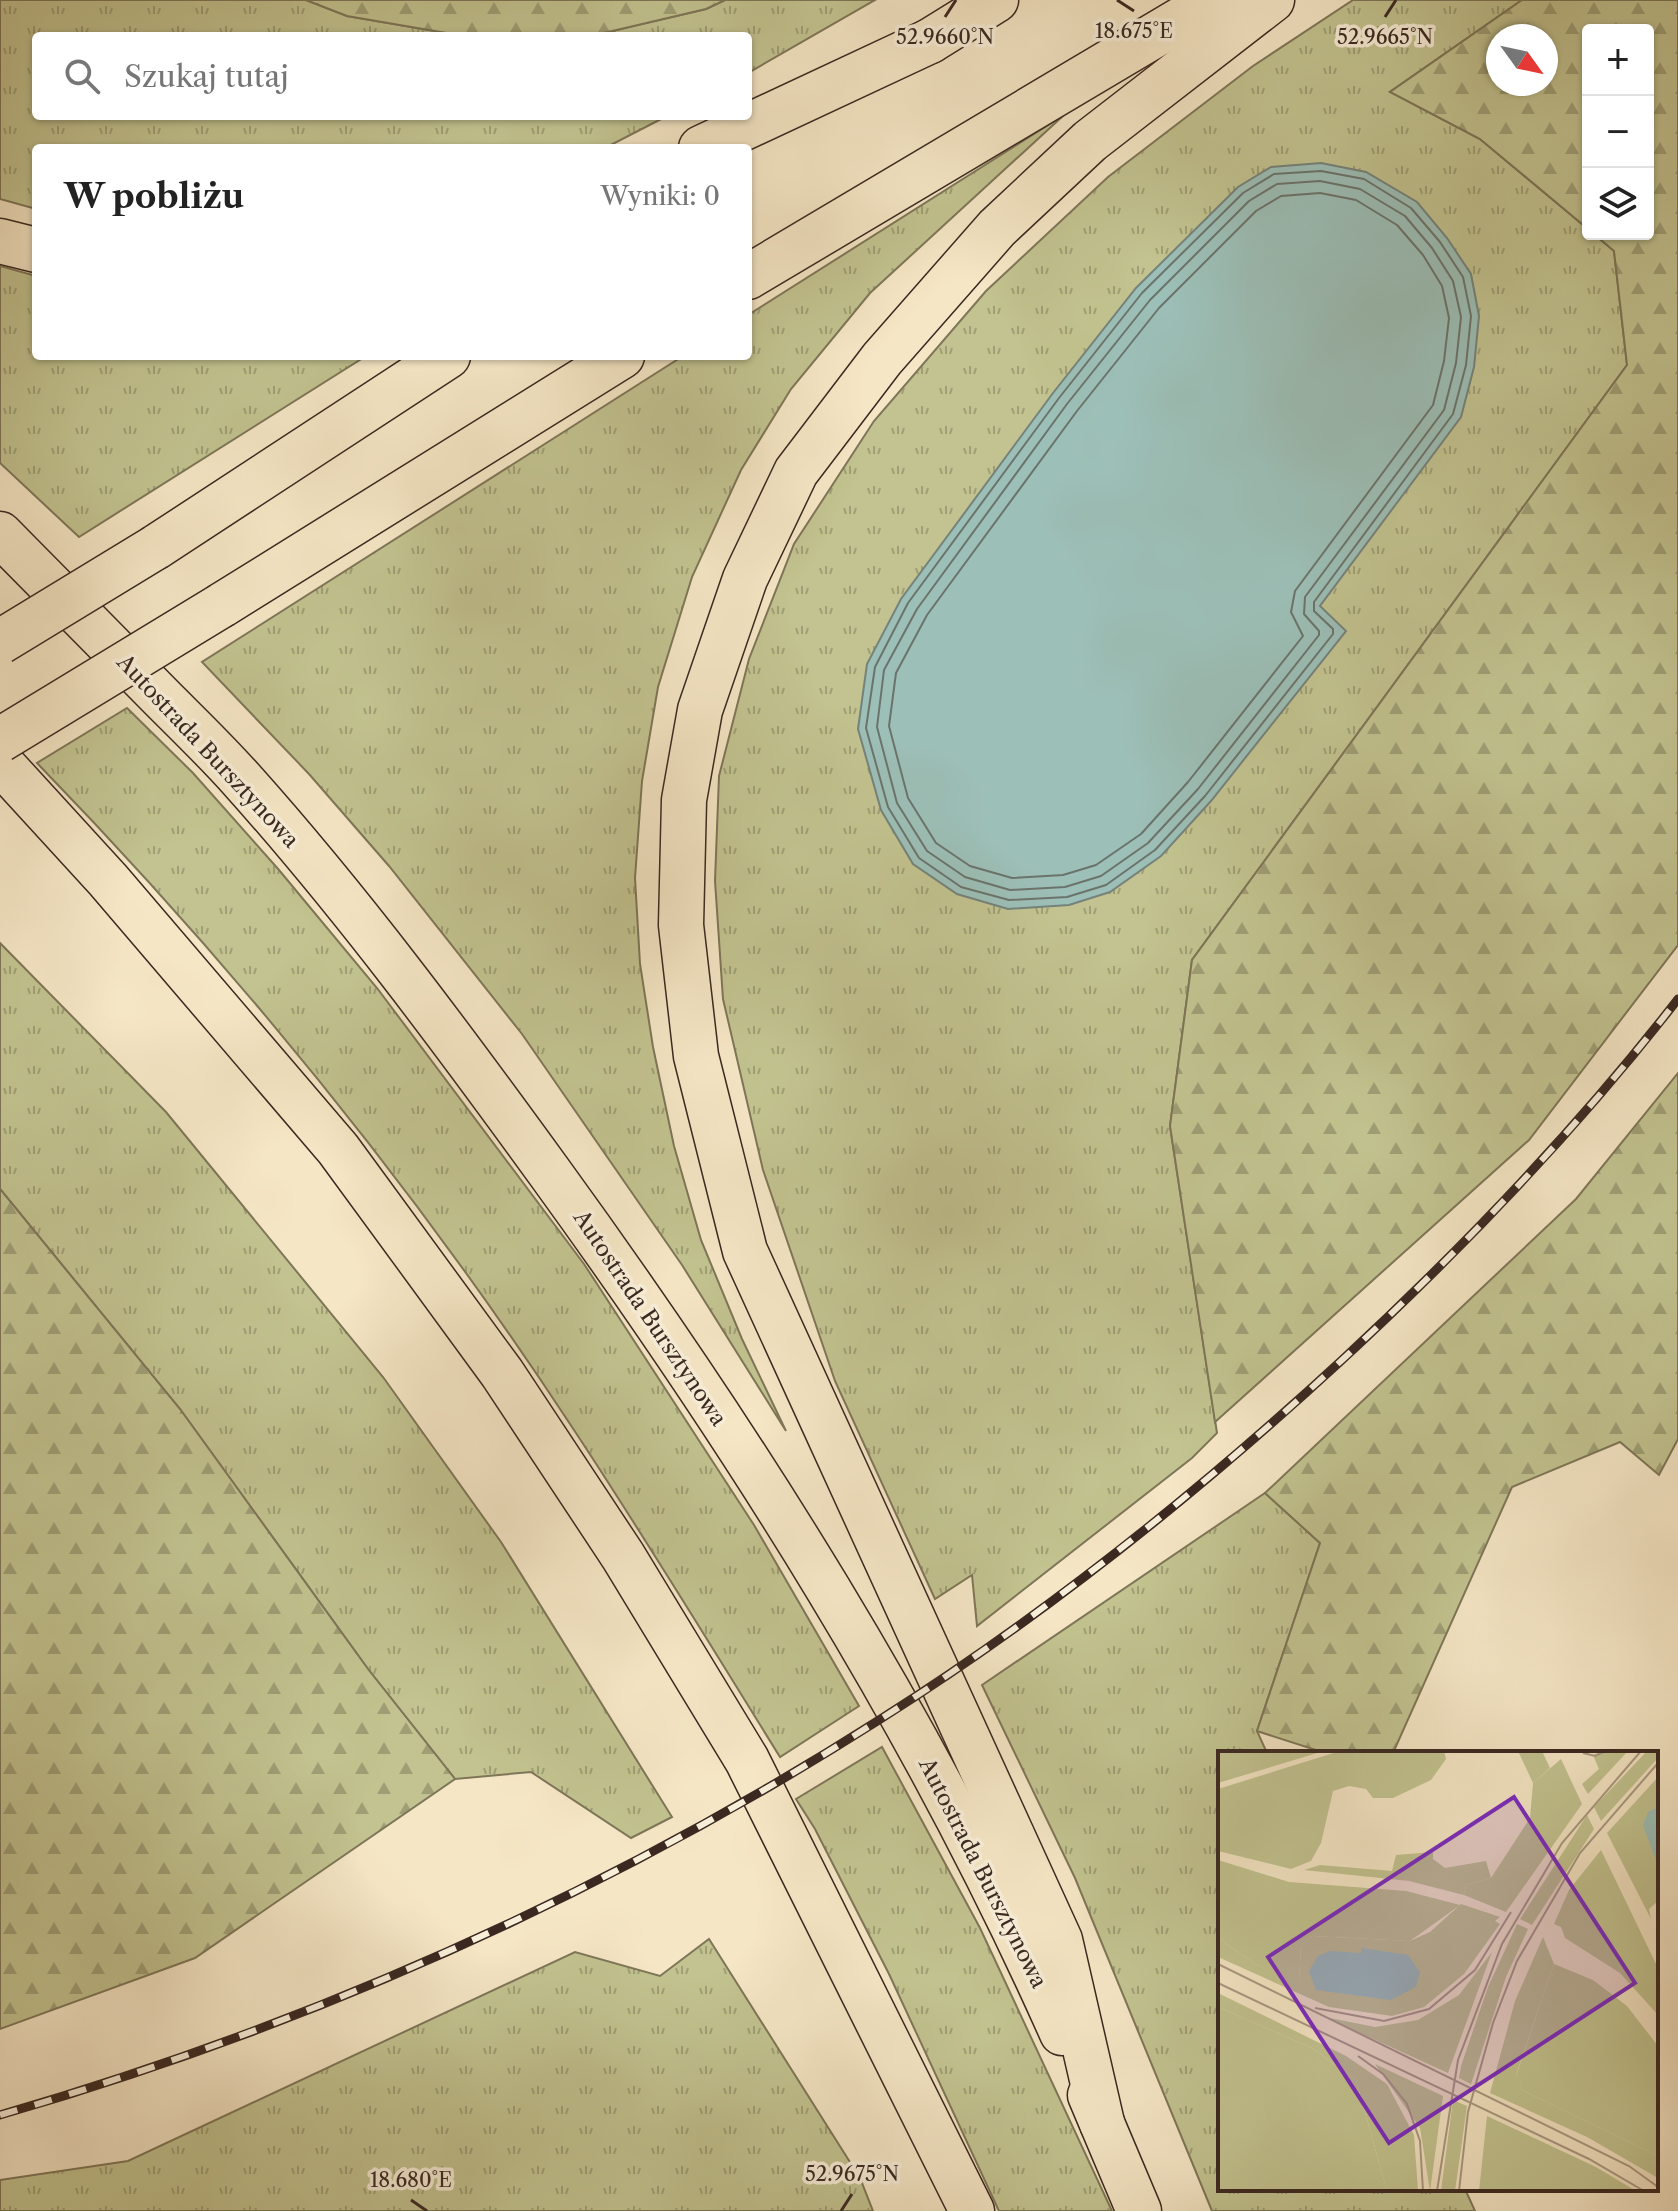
<!DOCTYPE html>
<html lang="pl">
<meta charset="utf-8">
<style>
:root{--surface:#fff;--page:#f2f2f2;--text:#222;--muted:#767676;--line:#e0e0e0}
body{margin:0;font-family:"Libre Caslon Text",serif;background:var(--page);color:var(--text)}
.controls{position:absolute;right:24px;top:24px;display:grid;overflow:hidden;border-radius:8px;box-shadow:0 2px 6px #0004}
.controls button{width:72px;height:72px;display:grid;place-items:center;padding:0;border:0;border-bottom:2px solid var(--line);background:var(--surface);color:var(--text);font:40px sans-serif}
.compass{position:absolute;left:1486px;top:24px;width:72px;height:72px;border-radius:50%;background:var(--surface);box-shadow:0 2px 6px #0004;rotate:123deg}
.list{margin:0;padding:0;list-style:none}
h2{display:flex;justify-content:space-between;align-items:center;height:104px;margin:0;padding:0 32px;font-size:34px}
h2 small{font-size:26px;font-weight:400;color:var(--muted)}
.icon{flex:none;width:44px;height:44px;fill:none;stroke:currentColor;stroke-width:2;stroke-linecap:round;stroke-linejoin:round}
.map{position:relative;flex:none;width:1678px;height:2211px;overflow:hidden}
.search{position:absolute;background:var(--surface);box-shadow:0 2px 6px #0004;left:32px;top:32px;width:720px;height:88px;display:flex;align-items:center;gap:20px;box-sizing:border-box;padding:0 28px;border-radius:8px;color:var(--muted);font-size:30px}
.panel{position:absolute;background:var(--surface);box-shadow:0 2px 6px #0004;left:32px;top:144px;width:720px;height:216px;border-radius:8px}
.map>svg:first-child{display:block}
.grass{fill:url(#grass-tufts);stroke:#7e7658;stroke-width:2}
.forest{fill:url(#forest-firs);stroke:#7e7658;stroke-width:2;fill-rule:evenodd}
.water{fill:#9cbfb7;stroke:#75837b;stroke-width:2}
.lines{fill:none;stroke-linecap:round;stroke-linejoin:round}
.shore{stroke:#6b746c;stroke-width:2}
.trunk-casing{stroke:#3a2821;stroke-width:47}
.motorway-casing{stroke:#3a2821;stroke-width:47}
.trunk{stroke:#f5e6c5;stroke-width:44}
.motorway{stroke:#f5e6c5;stroke-width:44}
.rail-casing{stroke:#3a2821;stroke-width:9}
.rail{stroke:#f8efd9;stroke-width:6;stroke-dasharray:18;stroke-linecap:butt}
.motorway-bridge-casing{stroke:#3a2821;stroke-width:47;stroke-linecap:butt}
.motorway-bridge{stroke:#f5e6c5;stroke-width:44}
.ticks{fill:none;stroke:#3a2821;stroke-width:3}
.labels{text-anchor:middle;dominant-baseline:central;stroke-width:7;stroke-linejoin:round;paint-order:stroke}
.street-label{font-size:22px;fill:#3a2821;stroke:#f8efd9}
.inset-road{fill:none;stroke:#aa9a83;stroke-width:2}
.view{fill:#7b2cbf;fill-opacity:0.15;stroke:#7b2cbf;stroke-width:4}
.inset-edge{fill:none;stroke:#3a2821;stroke-width:4}
.ticks-label{font-size:20px;text-anchor:middle;fill:#3a2821;stroke:#f8efd9;stroke-width:7;stroke-linejoin:round;paint-order:stroke}
</style>
<div class="map">
<svg width="1678" height="2211" viewBox="0 0 1678 2211">
<defs>
<pattern id="grass-tufts" width="24" height="20" patternUnits="userSpaceOnUse" patternTransform="scale(2)"><rect width="24" height="20" fill="#c2c390"/><path d="M3 7l-1-3M5 7V3M7 7l1-3M15 17l-1-3M17 17v-4M19 17l1-3" fill="none" stroke="#9f9e75"/></pattern>
<pattern id="forest-firs" width="22" height="20" patternUnits="userSpaceOnUse" patternTransform="scale(2)"><rect width="22" height="20" fill="#c2c390"/><path d="M5 1l3.5 6h-7zM16 11l3.5 6h-7z" fill="#9f9e75"/></pattern>
</defs>
<rect width="100%" height="100%" fill="#f5e6c5"/>
<filter id="stains"><feTurbulence type="fractalNoise" baseFrequency=".0025" numOctaves="4"/><feColorMatrix values="0 0 0 0 .2 0 0 0 0 .09 0 0 0 0 .02 0 0 0 .5 -.17"/></filter>
<radialGradient id="worn" r=".72"><stop offset=".6" stop-color="#630" stop-opacity="0"/><stop offset="1" stop-color="#630" stop-opacity=".3"/></radialGradient>
<!-- grass -->
<g class="grass">
<path d="M0 0H306L347 16 464 36H36V116H667L605 148H36V209L0 199Z"/>
<path d="M725 0H875L748 73V36H591L706 9Z"/>
<path d="M1353 0H1522L1390 92 1480 139 1588 229V234H1594L1614 251 1627 365 1192 960 1170 1126 1217 1433 1192 1458 977 1626 972 1575 935 1599 835 1381 763 1170 723 999 715 881 719 776 749 659 794 544 874 421 986 291 1108 177 1253 66Z"/>
<path d="M1064 115 870 293 791 389 741 470 692 577 658 687 642 781 635 878 640 964 653 1047 674 1146 701 1240 742 1339 786 1431 682 1265 522 1034 389 866 309 774 202 662 683 356H748V315Z"/>
<path d="M0 266 36 276V356H366L79 537 0 463Z"/>
<path d="M127 708 193 773 279 870 377 988 584 1264 754 1525 859 1706 780 1757C711 1646 643 1534 570 1424 415 1188 234 966 37 763Z"/>
<path d="M0 943 166 1112 383 1377 501 1542 672 1817 631 1838 531 1772 455 1779 368 1669 180 1409 0 1189Z"/>
<path d="M1265 1493 1320 1543 1257 1731 1267 1753H1220V2189H1465L1475 2211H1212L1075 1878 982 1685Z"/>
<path d="M882 1747 980 1928 1112 2211H999L889 1974 815 1829 796 1799Z"/>
<path d="M709 1939 860 2178 873 2211H0V2180L128 2161 575 1952 660 1976Z"/>
</g>
<!-- forest -->
<g class="forest">
<path d="M306 0H725L706 9 591 36H464L347 16Z"/>
<path d="M1522 0H1678V945L1529 1140 1215 1422 1170 1126 1192 960 1627 365 1614 251 1594 234H1648V30H1588V229L1480 139 1390 92ZM1498 36H1546V84H1498Z"/>
<path d="M1678 1073V1439L1659 1475 1620 1442 1512 1487 1393 1753H1325L1257 1731 1320 1543 1265 1493 1576 1199Z"/>
<path d="M0 1189 180 1409 368 1669 455 1779 195 1958 0 2029Z"/>
</g>
<!-- water -->
<path class="water" d="M1321 163 1366 172 1417 202 1447 238 1471 274 1479 316 1474 367 1461 417 1320 606 1346 631 1211 801 1161 856 1110 892 1069 905 1008 909 957 894 913 864 881 810 858 729 867 664 901 599 1053 393 1136 288 1238 187 1271 167Z"/>
<g class="lines">
<!-- shore -->
<g class="shore">
<path d="M1321 171 1364 179 1411 208 1440 242 1463 277 1471 316 1466 365 1453 414 1314 602V611L1333 629V634L1205 796 1155 850 1106 885 1067 897 1009 900 961 887 919 858 888 807 866 728 875 667 908 603 1059 398 1142 293 1243 193 1274 174Z"/>
<path d="M1320 181 1360 189 1405 216 1432 248 1453 281 1461 317 1456 363 1444 410 1305 597 1304 614 1319 631V635L1198 789 1148 843 1101 876 1065 887 1010 890 965 877 927 851 897 803 877 727 884 670 917 609 1067 404 1150 300 1249 201 1277 184Z"/>
<path d="M1320 193 1356 200 1397 225 1423 255 1442 286 1449 318 1444 361 1433 405 1295 591 1291 612 1303 636 1188 782 1141 834 1096 865 1063 875 1012 878 970 866 936 843 908 798 889 726 896 673 927 615 1077 411 1159 308 1256 211 1281 196Z"/>
</g>
<defs>
<path id="trunk" d="M930 41 996 0"/>
<g id="motorway">
<path d="M701 148 930 41"/>
<path d="M0 241 36 250"/>
<path d="M748 277 1214 0"/>
<path d="M0 534C54 589 108 644 163 699 189 725 216 751 241 779 352 903 452 1038 550 1173 746 1443 926 1727 1062 2033"/>
<path d="M156 547 448 356"/>
<path d="M222 605 622 356"/>
<path d="M0 762 108 880 338 1149 502 1373 623 1556 747 1760 972 2211"/>
<path d="M1090 2095 1139 2211"/>
<path d="M1102 2123 1060 1940 745 1251 696 1056 681 925 684 800 700 710 745 579 796 472 882 359 997 228 1090 141 1272 0"/>
</g>
</defs>
<!-- trunk casing -->
<use href="#trunk" class="trunk-casing"/>
<!-- motorway casing -->
<use href="#motorway" class="motorway-casing"/>
<!-- trunk -->
<use href="#trunk" class="trunk"/>
<!-- motorway -->
<use href="#motorway" class="motorway"/>
<defs>
<path id="rail" d="M0 2115C310 2025 607 1893 879 1720 1042 1617 1200 1491 1342 1360 1462 1249 1577 1129 1678 999"/>
</defs>
<!-- rail casing -->
<use href="#rail" class="rail-casing"/>
<!-- rail -->
<use href="#rail" class="rail"/>
<defs>
<g id="motorway-bridge">
<path d="M0 642 156 547"/>
<path d="M0 740 222 605"/>
</g>
</defs>
<!-- motorway-bridge casing -->
<use href="#motorway-bridge" class="motorway-bridge-casing"/>
<!-- motorway-bridge -->
<use href="#motorway-bridge" class="motorway-bridge"/>
</g>
<!-- ticks -->
<path class="ticks" d="M1117 0 1134 11M945 17 956 0M1385 17 1396 0M411 2200 427 2211M841 2211 852 2194"/>
<g class="labels">
<!-- street labels -->
<g class="street-label">
<text transform="translate(208 751) rotate(47)">Autostrada Bursztynowa</text>
<text transform="translate(650 1318) rotate(56)">Autostrada Bursztynowa</text>
<text transform="translate(983 1873) rotate(63)">Autostrada Bursztynowa</text>
</g>
</g>
<!-- overview -->
<g transform="translate(1218 1751)">
<rect width="440" height="440" fill="#f5e6c5"/>
<path d="M384 0H410L370 43 364 33 381 18 375 4ZM429 0H440V7L383 70 376 56ZM343 8 364 53 288 161 246 144 248 134 273 127 312 67 315 32ZM440 26V150L431 158 433 168 389 82ZM369 64 376 78 314 174 302 168ZM383 99 440 217V264L402 222 347 187 343 176 336 173 351 139ZM243 153 282 166 277 170 282 173 246 223 206 256 174 265 111 256 0 206V187L37 213 81 230 83 195 94 185 192 190 212 181ZM299 173 310 178 288 226 253 333 241 327 243 315 270 236ZM325 186 336 213 298 324 304 339 440 405V427L369 386 272 342 297 250ZM274 201 230 322 107 266 157 276 200 269 241 244ZM0 242 128 305 169 333 196 384 200 440H169L138 329 94 297 0 256ZM157 313 225 345 212 440 202 377ZM235 349 249 355 237 440H223ZM269 365 378 416 418 440H261Z" fill="#c2c390"/>
<path d="M0 0H106L0 32ZM122 0H226L228 8 213 29 175 47H155L148 38 131 35 115 40 103 92 93 110 73 118 0 100V38ZM300 0H324L332 17 315 32ZM215 101V108L227 117 268 110 273 127 248 134 246 144 191 130 86 119 102 114 174 120 178 104ZM0 109 71 131 188 140 242 154 192 190 94 185 83 195 81 231 37 213 0 187ZM336 213 375 229 409 255 440 295V405L304 339 298 325ZM0 256 94 297 138 329 169 440H0Z" fill="#c2c390"/>
<path d="M440 56V115L425 74 430 61ZM144 197 190 204 202 221 198 236 173 249 98 239 91 220 100 205 112 200 143 202Z" fill="#9cbfb7"/>
<path class="inset-road" d="M365 2 377 5 388 0M0 213 411 415 440 436M0 232 371 408 426 440M97 257 166 270 211 258 257 219 293 161M140 305 165 323 189 353 202 390 205 440M219 440 240 309 284 193 344 92 423 0M241 440 250 361 275 272 299 210 362 102 440 12"/>
<path class="view" d="M296 46 417 232 171 392 50 206Z"/>
<rect width="440" height="440" class="inset-edge"/>
</g>
<g class="ticks-label">
<text x="1134" y="38">18.675°E</text>
<text x="945" y="44">52.9660°N</text>
<text x="1385" y="44">52.9665°N</text>
<text x="852" y="2181">52.9675°N</text>
<text x="411" y="2187">18.680°E</text>
</g>
<rect width="100%" height="100%" filter="url(#stains)"/>
<rect width="100%" height="100%" fill="url(#worn)"/>
</svg>
<div class="controls">
<button>+</button>
<button>−</button>
<button><svg class="icon" aria-label="layers" viewBox="0 0 24 24"><path d="M12 4l9 5-9 5-9-5zM3 14l9 5 9-5"/></svg></button>
</div>
<svg class="compass" viewBox="-18 -18 36 36"><path d="M0-13l5 13h-10z" fill="#e53935"/><path d="M0 13l5-13h-10z" fill="#767676"/></svg>
<div class="search"><svg class="icon" aria-label="search" viewBox="0 0 24 24"><circle cx="10" cy="10" r="6"/><path d="M15 15l6 6"/></svg>Szukaj tutaj</div>
<section class="panel">
<h2>W pobliżu<small>Wyniki: 0</small></h2>
<ul class="list">
</ul>
</section>
</div>
